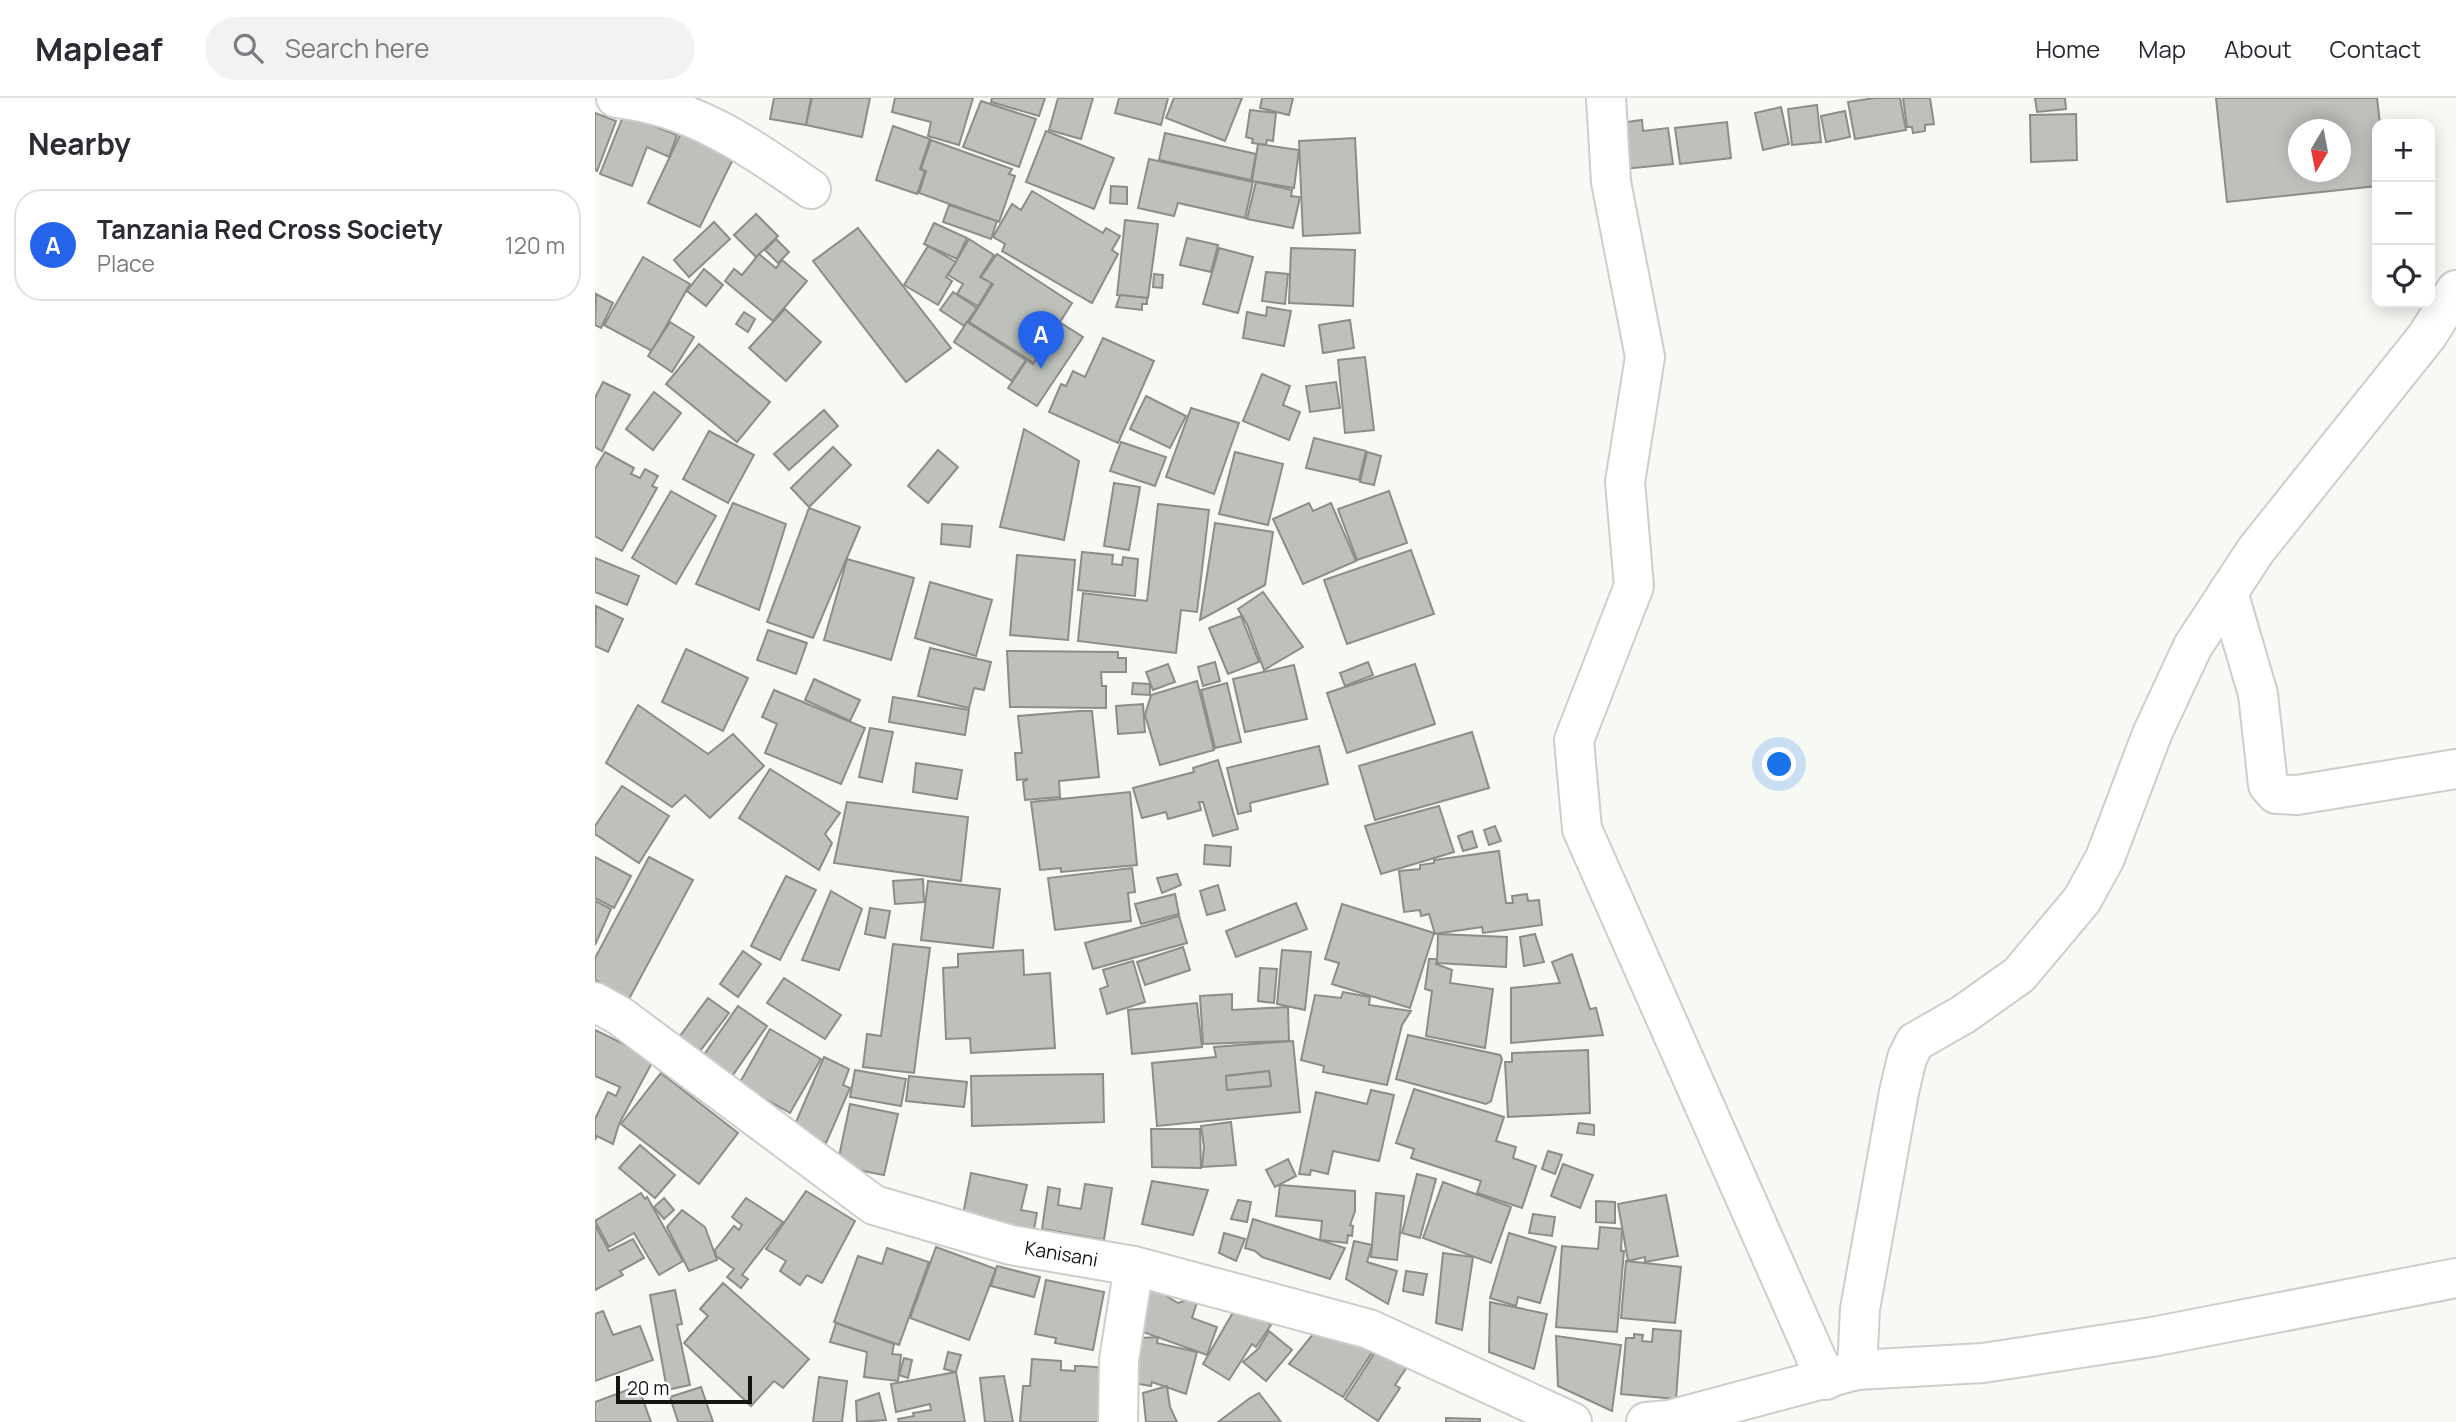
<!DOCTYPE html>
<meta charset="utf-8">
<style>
:root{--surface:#fff;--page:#f2f2f3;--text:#2b2b33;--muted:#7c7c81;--line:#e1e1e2;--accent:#2563eb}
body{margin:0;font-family:Manrope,sans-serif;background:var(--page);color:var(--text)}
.controls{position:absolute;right:21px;top:21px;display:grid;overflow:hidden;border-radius:14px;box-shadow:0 4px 18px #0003}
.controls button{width:63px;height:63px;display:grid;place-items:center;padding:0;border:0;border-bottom:2px solid var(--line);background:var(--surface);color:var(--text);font:35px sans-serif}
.compass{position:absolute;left:1693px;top:21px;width:63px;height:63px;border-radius:50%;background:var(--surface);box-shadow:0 4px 18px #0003;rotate:190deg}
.scale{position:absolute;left:21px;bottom:18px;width:136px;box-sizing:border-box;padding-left:7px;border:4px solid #141513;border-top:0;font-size:19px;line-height:24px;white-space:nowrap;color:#141513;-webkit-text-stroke:5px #fff;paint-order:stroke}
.you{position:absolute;left:1185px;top:667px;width:24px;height:24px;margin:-18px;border:5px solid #fff;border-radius:50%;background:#1a73e8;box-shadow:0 0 0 10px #1a73e833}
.badge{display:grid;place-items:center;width:46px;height:46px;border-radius:50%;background:var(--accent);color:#fff;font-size:23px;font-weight:700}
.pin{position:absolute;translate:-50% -58px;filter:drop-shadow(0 2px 4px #0008)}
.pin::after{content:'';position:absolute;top:37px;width:24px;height:21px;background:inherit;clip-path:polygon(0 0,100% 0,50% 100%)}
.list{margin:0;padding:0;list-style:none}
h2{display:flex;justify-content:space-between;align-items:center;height:91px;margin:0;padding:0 28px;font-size:30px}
h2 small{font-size:23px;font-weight:400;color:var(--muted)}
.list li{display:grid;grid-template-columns:46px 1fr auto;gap:21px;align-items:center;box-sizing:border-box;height:112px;margin:0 14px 14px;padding:0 14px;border:2px solid var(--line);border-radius:28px}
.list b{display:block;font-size:26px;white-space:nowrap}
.list p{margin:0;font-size:23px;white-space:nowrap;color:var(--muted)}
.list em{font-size:23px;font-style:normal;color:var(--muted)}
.icon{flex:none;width:38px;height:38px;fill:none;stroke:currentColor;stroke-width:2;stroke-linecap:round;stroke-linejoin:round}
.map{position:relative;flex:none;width:1861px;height:1324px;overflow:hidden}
header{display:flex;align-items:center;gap:42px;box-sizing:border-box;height:98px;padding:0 35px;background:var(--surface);border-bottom:2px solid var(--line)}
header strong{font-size:33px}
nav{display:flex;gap:38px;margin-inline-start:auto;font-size:24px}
.search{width:490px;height:63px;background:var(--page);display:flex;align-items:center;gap:18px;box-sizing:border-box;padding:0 24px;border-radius:38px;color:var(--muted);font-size:26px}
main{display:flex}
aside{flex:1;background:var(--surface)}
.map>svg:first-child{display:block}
.building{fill:#bdc0bb;stroke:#8b8d89;stroke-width:2;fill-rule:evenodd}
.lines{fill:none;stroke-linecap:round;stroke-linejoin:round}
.minor-casing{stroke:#ccceca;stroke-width:42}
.minor{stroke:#fff;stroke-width:38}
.labels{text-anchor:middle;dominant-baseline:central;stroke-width:5;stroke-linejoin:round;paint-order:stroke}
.street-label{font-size:19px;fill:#141513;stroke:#fff}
</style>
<header>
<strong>Mapleaf</strong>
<div class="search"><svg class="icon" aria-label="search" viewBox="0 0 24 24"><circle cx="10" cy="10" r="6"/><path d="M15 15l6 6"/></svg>Search here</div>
<nav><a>Home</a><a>Map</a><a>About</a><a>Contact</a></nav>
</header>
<main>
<aside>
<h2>Nearby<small></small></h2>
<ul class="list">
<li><span class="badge">A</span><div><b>Tanzania Red Cross Society</b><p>Place</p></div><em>120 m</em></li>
</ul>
</aside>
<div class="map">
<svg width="1861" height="1324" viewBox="0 0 1861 1324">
<rect width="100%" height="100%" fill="#f7f9f5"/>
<!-- building -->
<g class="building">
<path d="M179 0H216L211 27 175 21Z"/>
<path d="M217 0H275L267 39 211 27Z"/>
<path d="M300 0H378L364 47 333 38 336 24 297 14Z"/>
<path d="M397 0H450L444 18 396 4Z"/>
<path d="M463 0H498L486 41 454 32Z"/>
<path d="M524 0H573L566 27 520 15Z"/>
<path d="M579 0H647L630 43 571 20Z"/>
<path d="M667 0H698L694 17 665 10Z"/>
<path d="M1280 0H1305L1311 32 1260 41 1253 4Z"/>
<path d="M1308 0H1335L1339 26 1330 27V33L1318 35 1317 29H1312Z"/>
<path d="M1440 0H1470L1471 11 1442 14Z"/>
<path d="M1621 0H1782L1785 26H1782V88L1632 104ZM1703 32H1745V74H1703Z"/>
<path d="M386 3 441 21 424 69 368 49Z"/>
<path d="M1222 7 1226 44 1197 47 1193 11Z"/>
<path d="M1186 9 1194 46 1168 52 1160 15Z"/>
<path d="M655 12 681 15 678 43 672 42 671 47 657 45 658 41 651 39Z"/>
<path d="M1250 13 1255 39 1231 44 1226 18Z"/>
<path d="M0 15 21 23 2 73 0 72Z"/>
<path d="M29 16 82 37 74 59 52 49 37 88 5 76Z"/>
<path d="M1481 16 1482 62 1436 64 1435 17Z"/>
<path d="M1047 22 1048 33 1073 30 1078 66 1029 71 1024 25Z"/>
<path d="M1132 24 1136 60 1085 66 1080 30Z"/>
<path d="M298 28 335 41 325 71 330 73 322 96 281 82Z"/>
<path d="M451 33 519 60 499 111 431 84Z"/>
<path d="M86 35 139 59 105 129 53 105Z"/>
<path d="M570 35 661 56 656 82 564 62Z"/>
<path d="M760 40 765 135 708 138 704 43Z"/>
<path d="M336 42 417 71 414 76 420 78 404 124 324 95 331 73 326 71Z"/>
<path d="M663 46 704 52 699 90 657 83Z"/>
<path d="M554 61 658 84 650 120 583 105 579 118 543 110Z"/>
<path d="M661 84 697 92 696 98 705 99 698 130 652 121Z"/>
<path d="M516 88 532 89V106L515 105Z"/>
<path d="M437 93 508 135 511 130 525 138 517 152 523 156 497 205 407 153 410 146 398 139 417 106 426 112Z"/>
<path d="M354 107 402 123 396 141 348 124Z"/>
<path d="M161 116 183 138 161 159 139 137Z"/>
<path d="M530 122 563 126 553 200 522 197Z"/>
<path d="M119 124 135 141 94 179 79 162Z"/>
<path d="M339 125 372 140 362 161 329 146Z"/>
<path d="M263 130 356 250 311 284 218 163Z"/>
<path d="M592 140 623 147 616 174 585 167Z"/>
<path d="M181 141 194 154 183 165 170 152Z"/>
<path d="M374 141 399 157 385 179 397 185 383 208 362 196 368 186 353 177Z"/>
<path d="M333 148 361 164 351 179 357 183 343 207 309 187Z"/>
<path d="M624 150 658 159 643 215 608 206Z"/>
<path d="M696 150 760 152 758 208 694 205Z"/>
<path d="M164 156 181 170 187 162 212 183 178 223 130 183 139 171 147 177Z"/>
<path d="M402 156 477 205 439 265 374 224 398 186 386 179Z"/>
<path d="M48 159 95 186 57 253 9 227Z"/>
<path d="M109 171 128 187 111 208 92 193Z"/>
<path d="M671 174 693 176 690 206 667 203Z"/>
<path d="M559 176 568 177 567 190 558 189Z"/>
<path d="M358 194 382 210 369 228 345 212Z"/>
<path d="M1 196 18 205 6 230 0 227Z"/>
<path d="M525 197 552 200V206H547V212L521 209Z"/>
<path d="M672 209 696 213 689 248 648 240 652 214 671 218Z"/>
<path d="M190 211 226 244 191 283 154 250Z"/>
<path d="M149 214 160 221 153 234 141 226Z"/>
<path d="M755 222 759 250 728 255 724 227Z"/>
<path d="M75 224 99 239 77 274 53 258Z"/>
<path d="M372 224 431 262 417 283 359 244Z"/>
<path d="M466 225 488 239 442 308 413 290 432 262 438 266Z"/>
<path d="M508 240 559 263 523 345 454 314 466 286 471 288 478 273 490 279Z"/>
<path d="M104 246 175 304 142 344 71 286Z"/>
<path d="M770 259 779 332 750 335 743 262Z"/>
<path d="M667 276 695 288 688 307 705 314 694 342 648 323Z"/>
<path d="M8 284 35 297 7 353 0 349V300Z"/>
<path d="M741 284 745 310 715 314 711 288Z"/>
<path d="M59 294 86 315 58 352 31 331Z"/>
<path d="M551 298 591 318 575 350 535 331Z"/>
<path d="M596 310 644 325 619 396 571 379Z"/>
<path d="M229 312 243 328 194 372 179 356Z"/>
<path d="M429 331 484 363 469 442 405 429Z"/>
<path d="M114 333 159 357 133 405 88 381Z"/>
<path d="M719 340 771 353 764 382 711 370Z"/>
<path d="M526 344 571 359 560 388 515 373Z"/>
<path d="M238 349 256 367 214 409 196 390Z"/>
<path d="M343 352 363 369 333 405 313 388Z"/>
<path d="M10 354 39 370 36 376 45 380 50 371 63 378 57 388 62 390 27 453 0 438V371Z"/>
<path d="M640 354 688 366 673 427 624 416Z"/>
<path d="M772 354 786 358 779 387 765 384Z"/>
<path d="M519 385 545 389 534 452 509 448Z"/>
<path d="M76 393 121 418 81 486 37 460Z"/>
<path d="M794 393 812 445 762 462 743 411Z"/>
<path d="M138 405 191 426 164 512 101 486Z"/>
<path d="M714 405 718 413 736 405 761 463 708 486 678 421Z"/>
<path d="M563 406 614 412 602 514 586 512 581 555 483 543 488 495 552 503Z"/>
<path d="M214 410 265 429 218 540 172 524Z"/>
<path d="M620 425 678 434 670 487 605 522Z"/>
<path d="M347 426 377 428 375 449 346 446Z"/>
<path d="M816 452 839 516 752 546 729 482Z"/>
<path d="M487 454 518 457 517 466 527 467 528 459 543 461 540 498 483 492Z"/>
<path d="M422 457 480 462 473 542 415 537Z"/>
<path d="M0 460 44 478 32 507 0 494Z"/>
<path d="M252 461 319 480 296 562 229 542Z"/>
<path d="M335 484 397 502 381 558 320 540Z"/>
<path d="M668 494 708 549 669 572 652 526 643 511Z"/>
<path d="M1 508 28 521 13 554 0 548Z"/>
<path d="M646 518 664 564 633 576 614 530Z"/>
<path d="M173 532 212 545 201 576 162 562Z"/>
<path d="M335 550 396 564 389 592 379 590 374 610 323 598Z"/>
<path d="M91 551 153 580 128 633 67 604Z"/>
<path d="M412 553 523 554V560H531V574H506L507 588H511V610L415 609Z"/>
<path d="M620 564 625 583 608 588 603 569Z"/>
<path d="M773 564 778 577 750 588 745 575Z"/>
<path d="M573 566 580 584 558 592 551 574Z"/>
<path d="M820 566 840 626 752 655 732 595Z"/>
<path d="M699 567 712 621 650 634 638 581Z"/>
<path d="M219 581 265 602 255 623 210 602Z"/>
<path d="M602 583 619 652 565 667 550 617 556 597Z"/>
<path d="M538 585 555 586V597L537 596Z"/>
<path d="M632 585 646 644 620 650 606 592Z"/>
<path d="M179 592 270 630 246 686 170 655 182 626 167 619Z"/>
<path d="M298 599 374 612 370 637 294 624Z"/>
<path d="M548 606 550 634 523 636 521 608Z"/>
<path d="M43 607 113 656 138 636 169 668 115 720 90 697 77 709 11 665Z"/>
<path d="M485 613H497L504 679 464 683 465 699 430 702 428 684 433 681 422 682 420 655H427L423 618Z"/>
<path d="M275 630 298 634 287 684 264 679Z"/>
<path d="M877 634 894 690 780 722 764 668Z"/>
<path d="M724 648 733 686 655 705 656 713 643 716 632 670Z"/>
<path d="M623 662 643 731 618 738 608 704H604L606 712 573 721 571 714 547 720 538 690 599 674 598 670Z"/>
<path d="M321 665 367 672 362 701 318 694Z"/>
<path d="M175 671 245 715 230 736 237 745 224 772 144 720Z"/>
<path d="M27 688 74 718 44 765 0 736V728Z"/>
<path d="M535 694 542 767 466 774V770L445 772 436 704Z"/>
<path d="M252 704 373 719 366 783 239 765Z"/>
<path d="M844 708 859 754 786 776 770 728Z"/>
<path d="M900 728 906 743 894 747 889 732Z"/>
<path d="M877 733 882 749 868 753 863 738Z"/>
<path d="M610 747 636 749 635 768 609 766Z"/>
<path d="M904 753 911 805H918L917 798 932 796 933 803 944 802 947 827 888 835 887 829 840 836 834 816 826 818 825 812 809 814 804 773 825 771V767L839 765V762Z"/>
<path d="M0 759 36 778 19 810 0 800Z"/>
<path d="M54 759 98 782 34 901 0 882V860Z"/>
<path d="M537 770 540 794 533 795 536 823 460 832 453 780Z"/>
<path d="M582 776 586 787 567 795 562 780Z"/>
<path d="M191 778 221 792 185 862 156 848Z"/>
<path d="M328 781 329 804 300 806 298 783Z"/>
<path d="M333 783 405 791 398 850 326 842Z"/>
<path d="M623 787 630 812 612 817 605 793Z"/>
<path d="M236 793 267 811 244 872 207 862Z"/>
<path d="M580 796 584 816 546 826 540 806Z"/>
<path d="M0 803 16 811 0 847Z"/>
<path d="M701 805 712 831 641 859 631 833Z"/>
<path d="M747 806 839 835 815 910 737 886 744 865 730 861Z"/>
<path d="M275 810 295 813 290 840 270 836Z"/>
<path d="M584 818 592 845 498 871 490 845Z"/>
<path d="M843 836 912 839 911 869 842 865Z"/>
<path d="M940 836 949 864 929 868 925 839Z"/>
<path d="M298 846 335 850 319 975 268 969 272 936 286 938Z"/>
<path d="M588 849 595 872 550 887 542 864Z"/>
<path d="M428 852 429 877 455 875 460 950 376 955 375 940 351 941 348 870 363 869V856Z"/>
<path d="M687 852 716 854 710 912 682 906Z"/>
<path d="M148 853 166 866 143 899 125 886Z"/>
<path d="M977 856 995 911 1001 910 1008 937 916 945V890L965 885 957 864Z"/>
<path d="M834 861H842L841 866 857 872 855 885 898 891 890 950 831 938 837 893 830 891Z"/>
<path d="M538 863 550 904 512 916 505 891 513 888 508 872Z"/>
<path d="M665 870 682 871 679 905 663 903Z"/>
<path d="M189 880 246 917 230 941 172 905Z"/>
<path d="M748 894 775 899 774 907 816 913 807 927 792 987 728 974 729 968 706 962 720 897 746 900Z"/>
<path d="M637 896V912L693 909 694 943 608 946 605 898Z"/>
<path d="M113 900 134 915 102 957 82 942Z"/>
<path d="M602 905 607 949 537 956 533 912Z"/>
<path d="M143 908 172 928 133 984 104 964Z"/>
<path d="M175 931 226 961 195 1015 144 986Z"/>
<path d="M0 932 59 961 24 1026 18 1046 2 1038 0 1042V1021L13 994 21 998 25 989 0 978Z"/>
<path d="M813 937 905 957 907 961 896 1003 891 1006 801 981Z"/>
<path d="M698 943 705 1014 562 1028 557 965 621 959 619 949ZM674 973 676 988 632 992 631 978Z"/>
<path d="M993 952 995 1015 913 1019 910 964H917V955Z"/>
<path d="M229 959 254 971 248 987 255 990 231 1045 198 1031Z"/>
<path d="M260 972 311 981 306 1008 255 999Z"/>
<path d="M674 973 676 988 632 992 631 978Z"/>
<path d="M66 975 143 1035 104 1086 26 1026Z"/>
<path d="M508 976 509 1024 377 1028 376 978Z"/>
<path d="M314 978 372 984 369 1009 311 1003Z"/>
<path d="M819 991 909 1019 901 1043 921 1049 918 1060 941 1068 927 1110 882 1095 886 1083 816 1060 819 1051 801 1045Z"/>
<path d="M776 992 799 997 784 1063 738 1053 733 1076 716 1072 715 1077 704 1076 721 994 772 1006Z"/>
<path d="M255 1006 303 1016 289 1077 242 1068Z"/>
<path d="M636 1024 641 1067 607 1069 609 1049 606 1028Z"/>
<path d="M984 1025 999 1027V1037L982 1035Z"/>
<path d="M556 1031H605L606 1070 557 1069Z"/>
<path d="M45 1047 80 1077 60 1100 24 1070Z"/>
<path d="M953 1053 967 1057 960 1076 947 1071Z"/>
<path d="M693 1061 701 1078 680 1089 671 1072Z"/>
<path d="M968 1066 998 1077 985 1110 956 1098Z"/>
<path d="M376 1075 432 1087 426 1112 442 1115 439 1131 424 1128 423 1133 367 1122Z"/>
<path d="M822 1076 841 1081 825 1140 807 1135Z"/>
<path d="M557 1083 613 1092 598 1137 547 1126Z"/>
<path d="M848 1084 916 1109 896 1165 828 1140Z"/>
<path d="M490 1086 517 1090 509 1142 447 1131 453 1089 465 1091 463 1107 486 1111Z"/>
<path d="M685 1087 760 1093V1113L755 1127 758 1128 757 1138 753 1137 752 1145 725 1142 727 1123 681 1118Z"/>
<path d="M211 1093 260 1123 227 1185 212 1177 205 1187 185 1173 191 1163 171 1151Z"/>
<path d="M46 1095 50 1101 52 1099 88 1163 64 1177 39 1135 14 1149 0 1123Z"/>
<path d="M781 1095 809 1098 802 1162 776 1159Z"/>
<path d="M1071 1097 1083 1158 1050 1164V1159L1033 1163 1023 1106Z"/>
<path d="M69 1100 79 1112 69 1121 59 1109Z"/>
<path d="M151 1100 188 1124 147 1177 153 1181 146 1190 132 1179 139 1171 121 1158 120 1152 139 1128 144 1132 147 1127 137 1119Z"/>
<path d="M643 1102 656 1104 652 1124 636 1121Z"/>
<path d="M1001 1103 1020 1104V1125L1001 1124Z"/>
<path d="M87 1112 110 1129 122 1162 94 1173 72 1129Z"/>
<path d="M938 1116 960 1119 957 1138 934 1135Z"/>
<path d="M658 1121 750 1150 735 1181 667 1159 660 1153 650 1150Z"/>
<path d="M0 1127 14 1153 38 1141 49 1160 25 1173 28 1177 0 1192Z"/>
<path d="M1005 1129 1027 1131 1026 1153H1029L1022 1234 961 1229 967 1148 1003 1151Z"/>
<path d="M629 1135 650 1141 641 1163 624 1155Z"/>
<path d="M914 1135 961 1149 945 1205 923 1199 921 1208 895 1200Z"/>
<path d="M759 1143 777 1147 772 1164 802 1173 793 1206 751 1181Z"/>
<path d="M341 1149 401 1171 374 1242 315 1220Z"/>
<path d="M292 1150 334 1164 304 1247 239 1224 263 1158 287 1166Z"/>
<path d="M848 1155 878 1159 867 1232 841 1225Z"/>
<path d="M1031 1163 1086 1169 1080 1225 1026 1220Z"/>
<path d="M402 1168 445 1179 439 1199 396 1188Z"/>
<path d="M811 1173 832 1176 828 1197 808 1193Z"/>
<path d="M451 1182 509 1194 498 1252 460 1245 461 1240 440 1236Z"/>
<path d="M128 1185 214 1261 188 1290 179 1283 156 1308 89 1245 113 1218 105 1211Z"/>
<path d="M558 1190 583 1205 604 1198 597 1220 622 1229 612 1257 537 1230 545 1208Z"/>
<path d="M80 1192 87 1226 82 1227 95 1287 72 1292 55 1197Z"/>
<path d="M895 1204 952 1216 939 1271 894 1254Z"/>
<path d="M643 1206 676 1227 661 1249 657 1246 634 1282 608 1266Z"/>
<path d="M8 1213 18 1237 45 1228 58 1262 0 1283V1216Z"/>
<path d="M241 1225 299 1246 297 1256 306 1257 303 1283 269 1279 272 1254 235 1244Z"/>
<path d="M727 1225 778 1253 748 1299 694 1266Z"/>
<path d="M1058 1231 1086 1233 1081 1301 1026 1296 1031 1240H1039V1236L1048 1237 1047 1243 1057 1244Z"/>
<path d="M674 1233 697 1252 671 1283 648 1264 663 1251Z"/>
<path d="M961 1238 1026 1247 1017 1313 963 1288Z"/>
<path d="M563 1239 562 1245 602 1254 591 1296 557 1284 556 1288 538 1285 546 1240Z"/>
<path d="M781 1253 816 1263 800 1287 805 1290 783 1323 750 1301Z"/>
<path d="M353 1254 366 1257 361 1274 349 1271Z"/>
<path d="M309 1260 317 1262 313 1280 304 1277Z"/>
<path d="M437 1261 466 1263V1272L480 1273V1268H487L511 1270 508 1324H425L428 1288H435Z"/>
<path d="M361 1274 370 1324H304L303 1321 319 1318 318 1315 336 1312 335 1306 301 1314 296 1286Z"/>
<path d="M409 1278 418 1324H390L385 1280Z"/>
<path d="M224 1279 252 1283 247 1324H218Z"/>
<path d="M43 1288 56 1324H0V1304Z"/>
<path d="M572 1288 575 1309 582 1324H551L548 1295Z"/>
<path d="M106 1289 118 1324H83L75 1299Z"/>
<path d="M284 1295 291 1322 262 1324 261 1303Z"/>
<path d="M664 1295 686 1324H623L655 1300Z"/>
<path d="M851 1320 885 1321V1324H851Z"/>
</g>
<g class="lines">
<defs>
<g id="minor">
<path d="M21 0C99 9 152 47 216 91"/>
<path d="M1011 0 1016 84 1050 259 1030 384 1039 488 979 642 987 731 1231 1282"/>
<path d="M1633 494 1663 596 1673 687 1681 696 1702 697 1861 671"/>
<path id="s1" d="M0 904 25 918 279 1107 416 1147 539 1168 774 1231 977 1324"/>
<path d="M1262 1272 1265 1211 1304 994 1312 960 1320 944 1369 916 1424 877 1487 802 1510 760 1557 636 1598 548 1661 452 1832 238 1861 192"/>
<path d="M523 1324 524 1262 539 1168"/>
<path d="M1051 1324 1074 1322 1262 1272 1388 1265 1557 1239 1861 1180"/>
</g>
</defs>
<!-- minor casing -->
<use href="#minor" class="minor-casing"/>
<!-- minor -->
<use href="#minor" class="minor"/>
</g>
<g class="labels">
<!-- street labels -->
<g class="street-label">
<text stroke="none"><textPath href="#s1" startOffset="539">Kanisani</textPath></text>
</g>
</g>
</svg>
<div class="controls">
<button>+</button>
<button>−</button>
<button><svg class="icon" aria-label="locate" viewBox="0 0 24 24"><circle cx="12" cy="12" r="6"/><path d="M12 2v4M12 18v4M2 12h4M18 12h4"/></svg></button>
</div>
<svg class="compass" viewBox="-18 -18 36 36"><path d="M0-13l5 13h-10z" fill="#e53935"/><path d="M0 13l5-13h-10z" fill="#7c7c81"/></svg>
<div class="scale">20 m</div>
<div class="you"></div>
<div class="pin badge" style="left:446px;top:271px">A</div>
</div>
</main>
